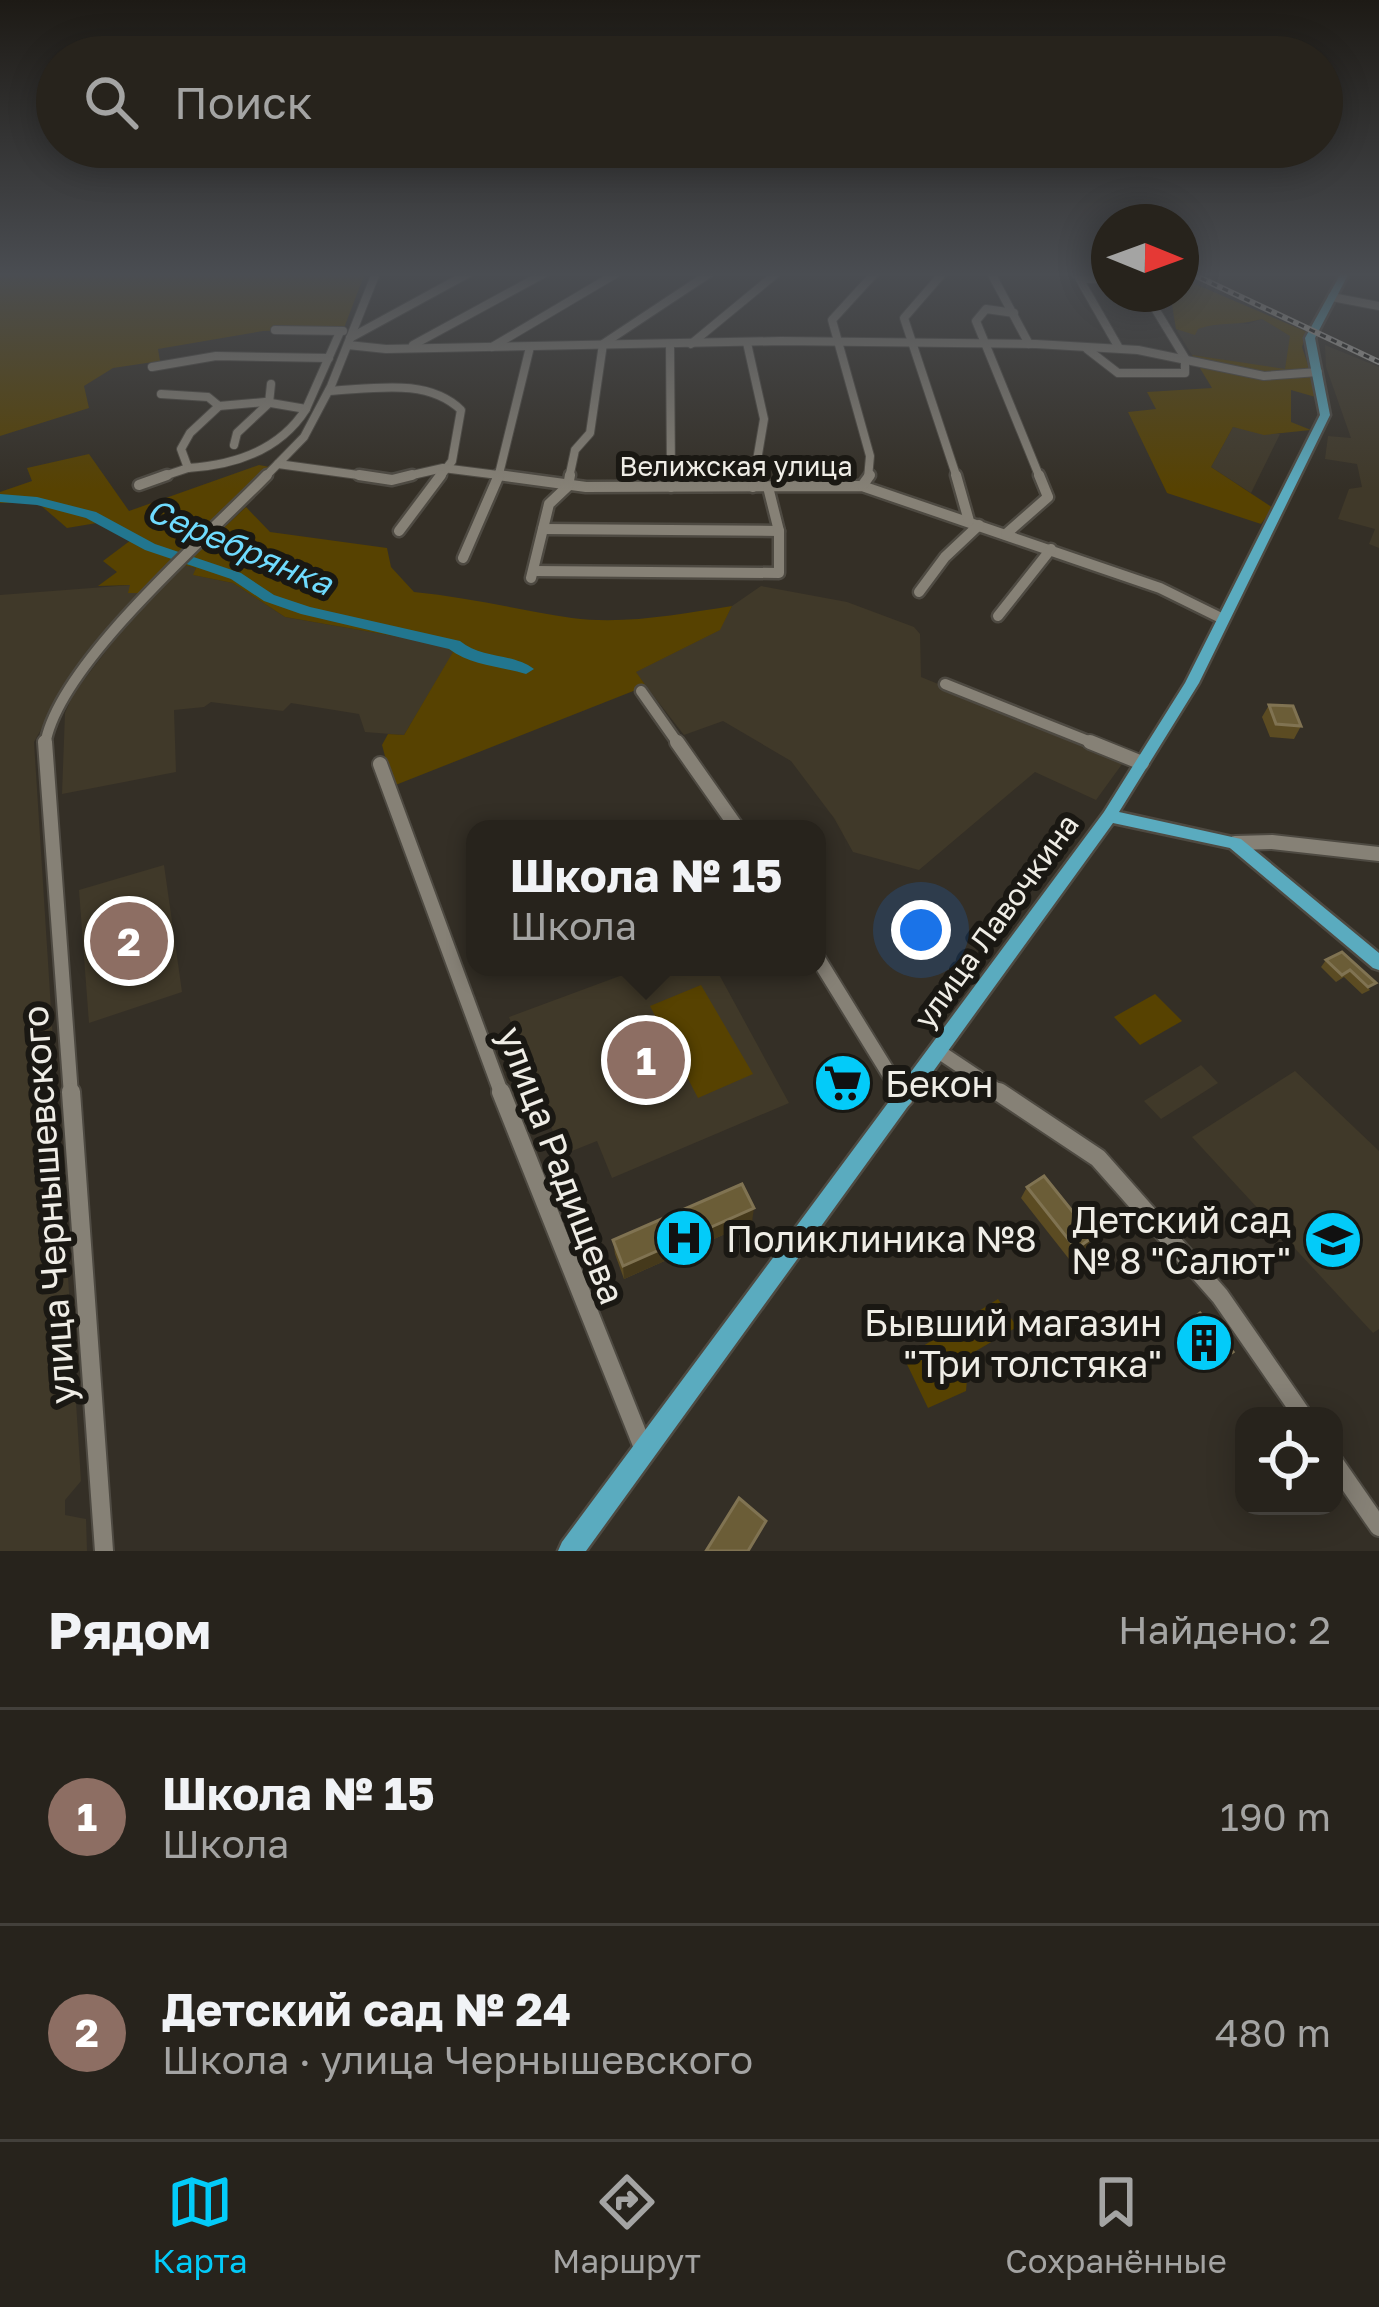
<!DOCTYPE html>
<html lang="ru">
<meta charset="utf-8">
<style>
:root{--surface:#27231c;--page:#332f29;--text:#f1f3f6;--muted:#a4a4a3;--line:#43403b;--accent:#03cbf9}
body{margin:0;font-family:"Golos Text",sans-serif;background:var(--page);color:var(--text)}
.controls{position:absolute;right:36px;bottom:36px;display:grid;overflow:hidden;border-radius:24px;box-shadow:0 6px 30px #0003}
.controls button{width:108px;height:108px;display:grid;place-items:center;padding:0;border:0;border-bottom:3px solid var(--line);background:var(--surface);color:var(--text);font:60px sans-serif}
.compass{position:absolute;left:1091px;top:204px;width:108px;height:108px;border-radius:50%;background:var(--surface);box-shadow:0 6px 30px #0003;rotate:91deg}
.you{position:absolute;left:921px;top:930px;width:42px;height:42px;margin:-30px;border:9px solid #fff;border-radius:50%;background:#1a73e8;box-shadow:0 0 0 18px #1a73e833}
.badge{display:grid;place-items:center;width:78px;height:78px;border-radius:50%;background:var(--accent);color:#fff;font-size:39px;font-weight:700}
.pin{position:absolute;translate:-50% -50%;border:6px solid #fff;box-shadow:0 3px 12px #0006}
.popup{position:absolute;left:466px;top:820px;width:360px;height:156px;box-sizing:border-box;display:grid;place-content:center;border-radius:24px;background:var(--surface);filter:drop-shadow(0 3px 9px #0005);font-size:39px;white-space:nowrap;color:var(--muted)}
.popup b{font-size:45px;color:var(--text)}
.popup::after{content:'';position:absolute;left:50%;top:100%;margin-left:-24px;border:24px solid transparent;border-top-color:var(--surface)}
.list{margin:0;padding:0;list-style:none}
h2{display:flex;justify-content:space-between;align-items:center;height:156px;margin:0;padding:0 48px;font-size:51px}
h2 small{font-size:39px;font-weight:400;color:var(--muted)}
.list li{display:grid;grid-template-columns:78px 1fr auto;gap:36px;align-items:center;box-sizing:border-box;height:216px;padding:0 48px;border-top:3px solid var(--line)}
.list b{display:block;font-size:45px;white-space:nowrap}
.list p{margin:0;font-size:39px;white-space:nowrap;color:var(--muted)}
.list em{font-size:39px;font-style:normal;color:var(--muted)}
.icon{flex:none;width:66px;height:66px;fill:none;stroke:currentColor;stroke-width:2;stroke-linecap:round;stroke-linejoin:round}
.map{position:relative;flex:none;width:1379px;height:1551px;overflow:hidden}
.search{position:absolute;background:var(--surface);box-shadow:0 6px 30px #0003;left:36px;right:36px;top:36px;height:132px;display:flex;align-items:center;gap:30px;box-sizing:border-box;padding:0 42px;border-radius:66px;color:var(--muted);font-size:45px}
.sheet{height:588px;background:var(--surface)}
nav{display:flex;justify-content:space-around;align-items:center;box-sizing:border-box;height:168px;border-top:3px solid var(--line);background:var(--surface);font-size:33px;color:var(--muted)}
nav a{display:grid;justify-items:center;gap:6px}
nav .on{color:var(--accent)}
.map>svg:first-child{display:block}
.built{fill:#403929}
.green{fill:#574201}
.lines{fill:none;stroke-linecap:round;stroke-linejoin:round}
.river{fill:#22768f;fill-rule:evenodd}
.minor-far3-casing{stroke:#4e4a42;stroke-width:10}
.minor-far2-casing{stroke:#4e4a42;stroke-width:15}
.minor-far1-casing{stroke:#4e4a42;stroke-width:18}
.minor-casing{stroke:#4e4a42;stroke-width:22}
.major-casing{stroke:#4e4a42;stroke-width:5}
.minor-far3{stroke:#868176;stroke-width:8}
.minor-far2{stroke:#868176;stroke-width:10}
.minor-far1{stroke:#868176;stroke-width:14}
.minor{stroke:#868176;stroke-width:18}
.major{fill:#5aabbf;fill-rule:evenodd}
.rail-casing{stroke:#b8b5ad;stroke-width:6}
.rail{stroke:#1a1813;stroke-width:3;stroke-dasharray:6;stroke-linecap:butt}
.wall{fill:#5b4b22}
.shaded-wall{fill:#45391b}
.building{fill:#6b5d37;stroke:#807352;stroke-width:3}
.labels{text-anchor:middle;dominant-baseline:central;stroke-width:12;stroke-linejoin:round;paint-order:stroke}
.far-street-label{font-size:27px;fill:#efede6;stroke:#1a1813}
.street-label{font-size:30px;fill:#efede6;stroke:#1a1813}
.water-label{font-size:33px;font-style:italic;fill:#6fdbfe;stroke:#1a1813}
.near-poi-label{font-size:36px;fill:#efede6;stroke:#1a1813;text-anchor:start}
.near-street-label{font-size:36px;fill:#efede6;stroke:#1a1813}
</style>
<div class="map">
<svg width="1379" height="1551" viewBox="0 0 1379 1551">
<rect width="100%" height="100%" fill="#342f26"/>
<!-- built -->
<g class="built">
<path d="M1262 319 1291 336 1285 370 1192 355 1176 329 1195 334 1197 329 1219 321 1248 324Z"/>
<path d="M1325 345 1379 367V548L1369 544 1375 529 1338 519 1349 489 1362 487 1357 464 1325 459 1328 436 1351 438 1326 367Z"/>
<path d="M1233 427 1280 434 1251 493 1211 467Z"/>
<path d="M184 565 196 568 194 575 233 583 285 617 440 644 454 652 404 735 365 732 359 714 291 703 283 711 211 702 204 707 174 710 176 772 62 794 65 713 74 693 132 617Z"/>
<path d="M131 585 147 592 69 679 34 742 81 1481 65 1500V1515L86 1519 87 1551H0V595Z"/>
<path d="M761 586 847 602 914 627 920 634 921 677 1125 760 1096 800 1035 772 919 870 853 852 834 818 791 761 723 721 684 735 635 672 719 630 732 606Z"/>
<path d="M164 865 182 992 89 1023 79 890Z"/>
<path d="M644 967H715L789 1103 612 1178 597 1141 562 1155 509 1017Z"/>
<path d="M1201 1065 1218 1083 1161 1119 1144 1101Z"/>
<path d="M1295 1071 1379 1151V1329L1373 1333 1192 1137Z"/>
</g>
<!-- green -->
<g class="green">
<path d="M0 273H365L344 328 263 331 158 349 160 361 113 368 84 386 89 408 0 436Z"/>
<path d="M1181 278 1307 332 1302 347 1319 398 1291 390V422L1311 430 1264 435 1233 427 1211 467 1273 508 1261 524 1167 493 1128 412 1156 409 1147 392 1212 388 1192 355 1285 369 1290 336 1262 319C1240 326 1220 321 1198 329L1195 335 1176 329 1172 305 1181 294Z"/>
<path d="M89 454 129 511 259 465 270 467 142 593H128L130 585 98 586 117 572 103 561 131 540 97 523 67 528 38 503H0V492L32 481 27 468Z"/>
<path d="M246 507 270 532 387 548 391 567 414 592C467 597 519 610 572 618 624 625 680 614 732 606L720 630 636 672 646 686 393 786 382 745 388 734 404 735 453 652 440 644 285 617 233 583 193 575 196 568 184 565Z"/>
<path d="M701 985 753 1074 698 1098 650 1006Z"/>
<path d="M1155 994 1182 1021 1140 1045 1114 1017Z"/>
<path d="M998 1299 1017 1327 969 1355 966 1391 928 1408 904 1358Z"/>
</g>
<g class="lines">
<!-- river -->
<path class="river" d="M0 494 37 497 96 512 155 544 241 573 274 595 310 607 460 641C482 659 513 653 534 669L526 674C500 666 471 666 449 649L301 614 264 601 231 579 145 550 86 518 37 505 0 502Z"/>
<defs>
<g id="minor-far3">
<path d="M943 273 904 318 957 478"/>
<path d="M991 273 1029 344"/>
<path d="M1076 273 1119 348"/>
<path d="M1080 279H1109"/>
<path d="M1332 297 1379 306"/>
<path d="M1014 313 986 309 976 321 1040 478"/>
<path d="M275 330 343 331"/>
<path d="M350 338 469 273"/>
<path d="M747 343 764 419 754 478"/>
<path d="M691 344 777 273"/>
<path d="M348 345 386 349 781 341 1036 344 1138 350 1264 376 1318 372"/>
<path d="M413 345 545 273"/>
<path d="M670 345 671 478"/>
<path d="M492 347 617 273"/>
<path d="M1087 349 1118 373H1185V358L1151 302"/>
<path d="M152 367 216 356 329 358"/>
<path d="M329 391C372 389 427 377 461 410L452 461 439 478"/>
<path d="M161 394 208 397 219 406 265 402 306 409 340 332"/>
<path d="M219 406 190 433 181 449 188 468C235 465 280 450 306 409"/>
<path d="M234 445 237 433 269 403 271 384"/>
<path d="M278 464 380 478"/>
<path d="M158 478 188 468"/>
<path d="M264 478 304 437 331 386 376 273"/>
<path d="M399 478 443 468 521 478"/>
<path d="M498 478 530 347"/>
<path d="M569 478 575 450 590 433 603 344 710 273"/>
<path d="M868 478 870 456 832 320 875 273"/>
</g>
<g id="minor-far2">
<path d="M359 475 392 480 412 475"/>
<path d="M498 475 586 487 862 486 1160 588 1223 619"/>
<path d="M671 475V487"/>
<path d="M956 475 969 521"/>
<path d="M139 485 167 475"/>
<path d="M862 486 870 475"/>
<path d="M753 487 755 475"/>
<path d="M543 529 779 531"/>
<path d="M399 531 441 475"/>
<path d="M1006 534 1048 497 1039 475"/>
<path d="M463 558 499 475"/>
<path d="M534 571 779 573V531L768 487"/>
<path d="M531 578 549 504 568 486 570 475"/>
<path d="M919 592 945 557 979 525"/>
<path d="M998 616 1051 549"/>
<path d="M945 684 1098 745"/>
<path d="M641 691 679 745"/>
<path d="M45 745C57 665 208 536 267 475"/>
</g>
<g id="minor-far1">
<path d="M45 742 71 1095"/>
<path d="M677 742 738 829"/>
<path d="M1090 742 1142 763"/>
<path d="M380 764 502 1095"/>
<path d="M1235 843 1272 842 1379 854"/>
<path d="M817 957 902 1095"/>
<path d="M938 1051 1004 1095"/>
</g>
<g id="minor">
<path d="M71 1092 104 1551"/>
<path d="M501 1092 644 1450"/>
<path d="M900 1092 904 1098"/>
<path d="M999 1092 1098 1158 1220 1296 1303 1416"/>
<path d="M1334 1462 1379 1527"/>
</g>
<path id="major" d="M1341 273H1349L1315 338 1330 415 1199 683 1119 812 1241 839 1379 953V970L1373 968 1230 848 1113 823 586 1551H558L562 1542 1104 812 1185 683 1320 415 1305 338Z"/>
</defs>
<!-- minor-far3 casing -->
<use href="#minor-far3" class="minor-far3-casing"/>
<!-- minor-far2 casing -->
<use href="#minor-far2" class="minor-far2-casing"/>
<!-- minor-far1 casing -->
<use href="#minor-far1" class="minor-far1-casing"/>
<!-- minor casing -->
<use href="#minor" class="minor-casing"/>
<!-- major casing -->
<use href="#major" class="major-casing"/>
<!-- minor-far3 -->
<use href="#minor-far3" class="minor-far3"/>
<!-- minor-far2 -->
<use href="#minor-far2" class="minor-far2"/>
<!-- minor-far1 -->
<use href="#minor-far1" class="minor-far1"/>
<!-- minor -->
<use href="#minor" class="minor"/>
<!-- major -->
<use href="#major" class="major"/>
<defs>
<path id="rail" d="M1190 273 1379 362"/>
</defs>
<!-- rail casing -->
<use href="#rail" class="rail-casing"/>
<!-- rail -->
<use href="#rail" class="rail"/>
</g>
<!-- wall -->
<g class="wall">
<path d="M1269 705 1301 726 1294 739 1270 737 1262 717Z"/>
<path d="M1342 952 1370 990 1362 994 1344 977 1336 982 1321 967 1326 960Z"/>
<path d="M1027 1187 1087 1247 1069 1259 1021 1198Z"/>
<path d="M752 1222 624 1279 615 1254 613 1240Z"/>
<path d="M1188 1322 1233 1352 1214 1367 1182 1328Z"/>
</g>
<!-- shaded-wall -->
<g class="shaded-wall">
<path d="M754 1208 752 1222 624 1279 623 1266Z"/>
<path d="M1093 1237 1087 1247 1069 1259 1076 1249Z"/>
</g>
<!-- building -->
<g class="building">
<path d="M1269 705 1293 706 1301 726 1276 724Z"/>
<path d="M1342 952 1376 983 1368 987 1350 970 1342 975 1326 960Z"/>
<path d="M1044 1176 1093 1237 1076 1249 1027 1187Z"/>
<path d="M742 1184 754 1208 623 1266 613 1240Z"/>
<path d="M1200 1313 1233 1352 1220 1361 1188 1322Z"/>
<path d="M739 1498 766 1521 748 1551H706Z"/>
</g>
<!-- sky -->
<linearGradient id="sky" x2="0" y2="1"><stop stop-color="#1d1a15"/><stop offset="0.56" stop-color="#4a4d52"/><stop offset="1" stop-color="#4a4d52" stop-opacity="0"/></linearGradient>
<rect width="1379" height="490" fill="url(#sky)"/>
<!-- icons -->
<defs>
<symbol id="supermarket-disc" viewBox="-11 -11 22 22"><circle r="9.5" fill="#03cbf9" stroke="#1a1813"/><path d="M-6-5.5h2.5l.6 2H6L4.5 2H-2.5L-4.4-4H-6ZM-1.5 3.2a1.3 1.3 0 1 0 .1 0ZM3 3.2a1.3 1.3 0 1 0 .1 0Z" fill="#111"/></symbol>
<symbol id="hospital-disc" viewBox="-11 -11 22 22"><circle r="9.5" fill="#03cbf9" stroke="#1a1813"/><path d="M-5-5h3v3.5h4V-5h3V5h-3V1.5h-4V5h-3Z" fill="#111"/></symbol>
<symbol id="school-disc" viewBox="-11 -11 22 22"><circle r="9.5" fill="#03cbf9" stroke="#1a1813"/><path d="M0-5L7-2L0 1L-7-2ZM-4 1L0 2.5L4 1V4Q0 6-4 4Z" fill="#111"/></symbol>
<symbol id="building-disc" viewBox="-11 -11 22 22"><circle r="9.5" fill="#03cbf9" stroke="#1a1813"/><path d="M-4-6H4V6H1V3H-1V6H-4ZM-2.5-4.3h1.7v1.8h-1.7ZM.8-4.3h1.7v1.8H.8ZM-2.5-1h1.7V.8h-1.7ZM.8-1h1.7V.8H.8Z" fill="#111"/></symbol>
</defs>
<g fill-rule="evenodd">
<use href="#supermarket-disc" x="810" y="1050" width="66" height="66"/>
<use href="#hospital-disc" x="651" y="1205" width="66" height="66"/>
<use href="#school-disc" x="1300" y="1207" width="66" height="66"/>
<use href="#building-disc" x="1171" y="1310" width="66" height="66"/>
</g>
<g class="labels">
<!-- far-street labels -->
<g class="far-street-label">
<text x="736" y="466">Велижская улица</text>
</g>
<!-- street labels -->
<g class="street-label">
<text transform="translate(996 921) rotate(-54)">улица Лавочкина</text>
</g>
<!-- water labels -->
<g class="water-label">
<text transform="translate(240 546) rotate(23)">Серебрянка</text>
</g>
<!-- near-poi labels -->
<g class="near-poi-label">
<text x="885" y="1083">Бекон</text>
<text x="1291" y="1219" text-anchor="end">Детский сад<tspan x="1291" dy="41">№ 8 "Салют"</tspan></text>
<text x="726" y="1238">Поликлиника №8</text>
<text x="1162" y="1322" text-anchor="end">Бывший магазин<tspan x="1162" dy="41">"Три толстяка"</tspan></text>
</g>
<!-- near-street labels -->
<g class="near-street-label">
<text transform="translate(562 1165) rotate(69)">улица Радищева</text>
<text transform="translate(48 1205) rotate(-94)">улица Чернышевского</text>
</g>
</g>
</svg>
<div class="controls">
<button><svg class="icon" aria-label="locate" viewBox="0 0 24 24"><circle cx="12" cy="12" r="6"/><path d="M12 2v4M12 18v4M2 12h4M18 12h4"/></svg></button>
</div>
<svg class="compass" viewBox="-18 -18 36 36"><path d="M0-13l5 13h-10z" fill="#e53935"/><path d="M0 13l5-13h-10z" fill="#a4a4a3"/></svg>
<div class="you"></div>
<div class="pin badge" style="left:646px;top:1060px;background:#8d6e63">1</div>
<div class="popup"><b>Школа № 15</b>Школа</div>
<div class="pin badge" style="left:129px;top:941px;background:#8d6e63">2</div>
<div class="search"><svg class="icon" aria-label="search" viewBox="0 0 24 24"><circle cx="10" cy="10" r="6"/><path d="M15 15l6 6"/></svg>Поиск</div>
</div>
<section class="sheet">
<h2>Рядом<small>Найдено: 2</small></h2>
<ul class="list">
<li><span class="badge" style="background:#8d6e63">1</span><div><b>Школа № 15</b><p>Школа</p></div><em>190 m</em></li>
<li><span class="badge" style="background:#8d6e63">2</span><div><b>Детский сад № 24</b><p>Школа · улица Чернышевского</p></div><em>480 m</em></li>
</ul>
</section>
<nav>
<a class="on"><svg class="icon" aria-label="map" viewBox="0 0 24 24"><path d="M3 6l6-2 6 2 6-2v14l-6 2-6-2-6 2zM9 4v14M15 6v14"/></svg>Карта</a>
<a><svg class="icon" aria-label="directions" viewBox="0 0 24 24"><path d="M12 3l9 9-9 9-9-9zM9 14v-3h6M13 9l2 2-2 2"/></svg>Маршрут</a>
<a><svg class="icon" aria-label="saved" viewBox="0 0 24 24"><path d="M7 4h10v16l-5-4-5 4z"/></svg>Сохранённые</a>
</nav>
